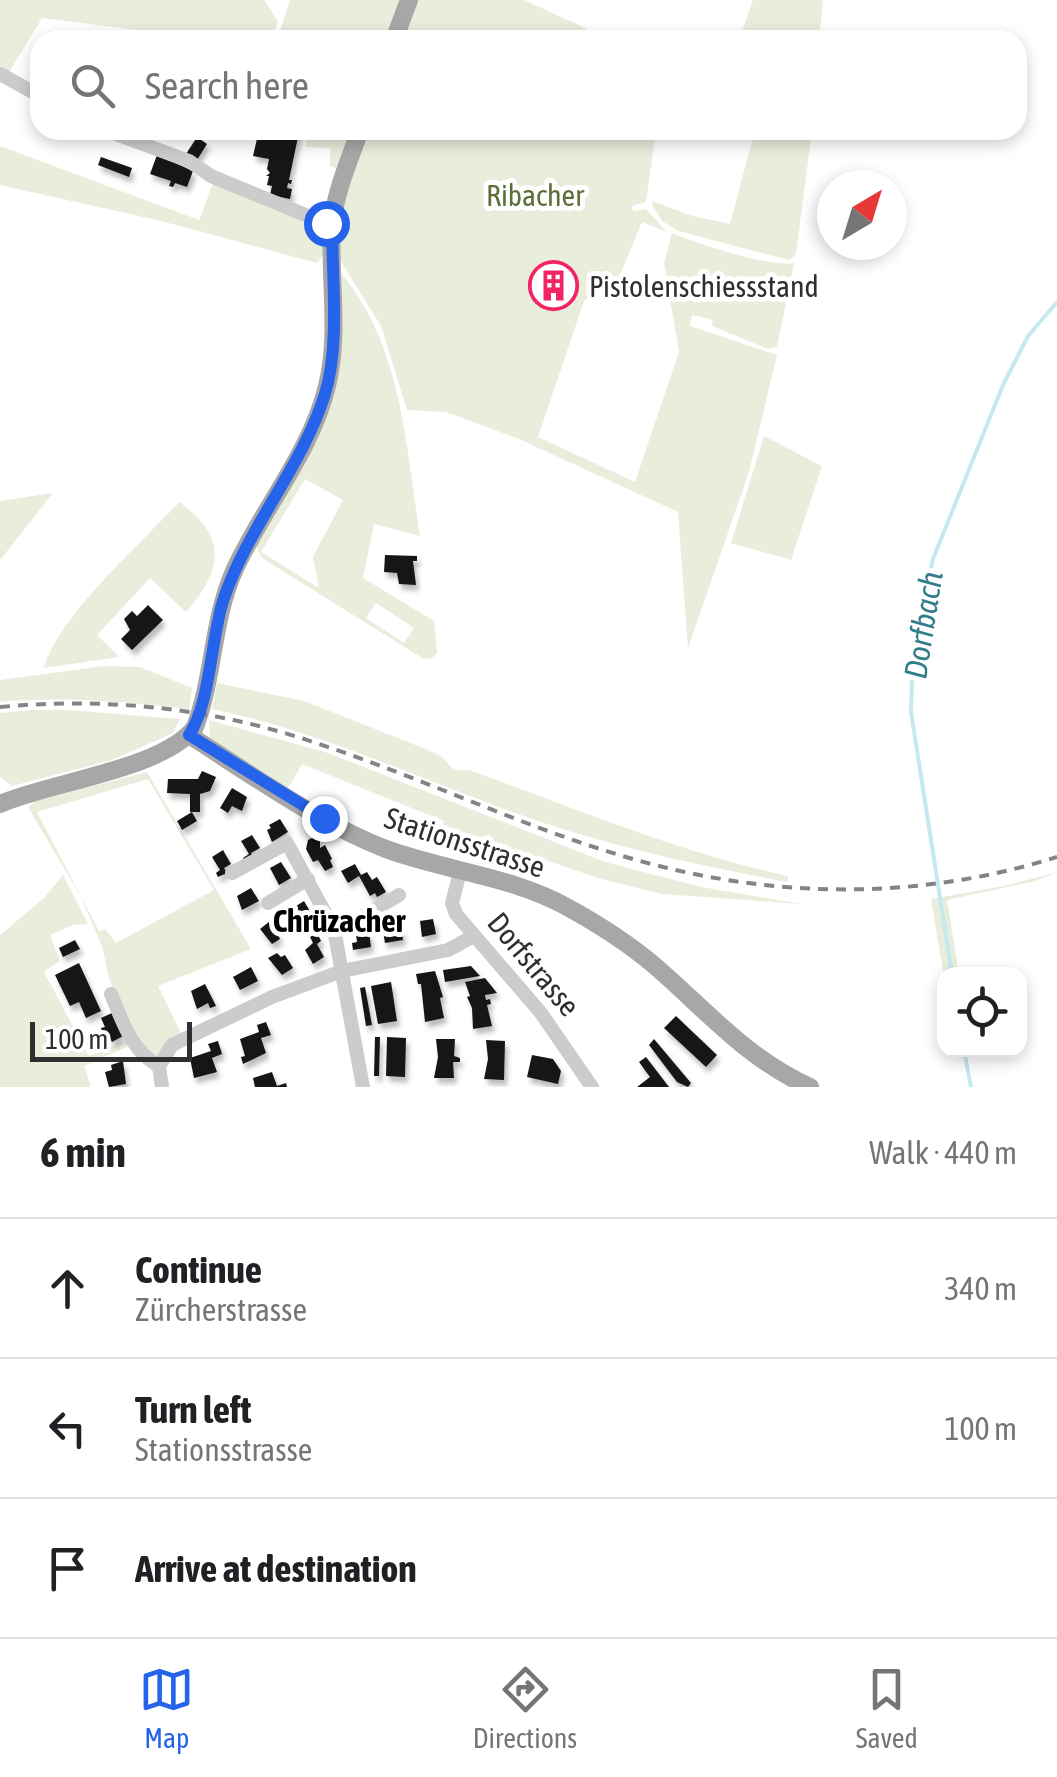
<!DOCTYPE html>
<meta charset="utf-8">
<style>
:root{--surface:#fff;--page:#f2f2f2;--text:#202124;--muted:#757577;--line:#e0e0e0;--accent:#2563eb}
body{margin:0;font-family:"Asap Condensed",sans-serif;background:var(--page);color:var(--text)}
.controls{position:absolute;right:30px;bottom:30px;display:grid;overflow:hidden;border-radius:20px;box-shadow:0 5px 15px #0003}
.controls button{width:90px;height:90px;display:grid;place-items:center;padding:0;border:0;border-bottom:2px solid var(--line);background:var(--surface);color:var(--text);font:50px sans-serif}
.compass{position:absolute;left:817px;top:170px;width:90px;height:90px;border-radius:50%;background:var(--surface);box-shadow:0 5px 15px #0003;rotate:38deg}
.scale{position:absolute;left:30px;bottom:25px;width:162px;box-sizing:border-box;padding-left:10px;border:5px solid #2f2f2f;border-top:0;font-size:28px;line-height:35px;white-space:nowrap;color:#2f2f2f;-webkit-text-stroke:8px #fff;paint-order:stroke}
.stop{position:absolute;width:30px;height:30px;margin:-22px;border:8px solid #2563eb;border-radius:50%;background:#fff}
.stop.end{background:#2563eb;border-color:#fff;box-shadow:0 2px 10px #0008}
.list{margin:0;padding:0;list-style:none}
h2{display:flex;justify-content:space-between;align-items:center;height:130px;margin:0;padding:0 40px;font-size:42px}
h2 small{font-size:32px;font-weight:400;color:var(--muted)}
.list li{display:grid;grid-template-columns:65px 1fr auto;gap:30px;align-items:center;box-sizing:border-box;height:140px;padding:0 40px;border-top:2px solid var(--line)}
.list b{display:block;font-size:38px;white-space:nowrap}
.list p{margin:0;font-size:32px;white-space:nowrap;color:var(--muted)}
.list em{font-size:32px;font-style:normal;color:var(--muted)}
.icon{flex:none;width:55px;height:55px;fill:none;stroke:currentColor;stroke-width:2;stroke-linecap:round;stroke-linejoin:round}
.map{position:relative;flex:none;width:1057px;height:1087px;overflow:hidden}
.search{position:absolute;background:var(--surface);box-shadow:0 5px 15px #0003;left:30px;right:30px;top:30px;height:110px;display:flex;align-items:center;gap:25px;box-sizing:border-box;padding:0 35px;border-radius:30px;color:var(--muted);font-size:38px}
.sheet{height:550px;background:var(--surface)}
nav{display:flex;justify-content:space-around;align-items:center;box-sizing:border-box;height:140px;border-top:2px solid var(--line);background:var(--surface);font-size:28px;color:var(--muted)}
nav a{display:grid;justify-items:center;gap:5px}
nav .on{color:var(--accent)}
.map>svg:first-child{display:block}
.green{fill:#e9eddc;fill-rule:evenodd}
.lines{fill:none;stroke-linecap:round;stroke-linejoin:round}
.stream{stroke:#c6e8ef;stroke-width:4}
.building{fill:#161616;filter:url(#shadow)}
.minor{stroke:#ccc;stroke-width:14}
.major{stroke:#a7a7a7;stroke-width:18}
.rail{stroke:#848484;stroke-width:4;stroke-dasharray:10 8;stroke-linecap:butt}
.route{stroke:#2563eb;stroke-width:12}
.labels{text-anchor:middle;dominant-baseline:central;stroke-width:10;stroke-linejoin:round;paint-order:stroke}
.park-label{font-size:30px;fill:#5e6e38;stroke:#fff}
.poi-label{font-size:30px;fill:#2f2f2f;stroke:#fff;text-anchor:start}
.street-label{font-size:30px;fill:#2f2f2f;stroke:#fff}
.water-label{font-size:32px;font-style:italic;fill:#327d8a;stroke:#fff}
.neighbourhood-label{font-size:32px;font-weight:bold;fill:#000;stroke:#fff}
</style>
<div class="map">
<svg width="1057" height="1087" viewBox="0 0 1057 1087">
<defs>
<filter id="shadow"><feDropShadow dx="3" dy="5.5" stdDeviation="2.5" flood-color="#0004"/></filter>
</defs>
<rect width="100%" height="100%" fill="#fff"/>
<!-- green -->
<g class="green">
<path d="M0 0H264L278 21 272 40H215L42 18 8 74 0 69Z"/>
<path d="M290 0H403L387 40H277Z"/>
<path d="M416 0H524L581 26 603 40H401Z"/>
<path d="M753 0H823L819 40H739Z"/>
<path d="M308 130H352L336 168 330 166V148L306 147Z"/>
<path d="M367 130H656L646 202 632 206 633 211 646 209 667 232 642 222 617 282 584 301 538 437 635 482 679 352 664 263 672 233C696 243 771 268 794 263L777 347 768 349 712 326 713 320 692 315 690 326 777 355 749 472 688 648 678 512 519 439 446 412 407 410 381 326 340 260V212Z"/>
<path d="M755 130H812L796 254 789 260 678 231 662 221 652 205 653 201 689 215 730 224Z"/>
<path d="M0 146 199 220 214 181 307 222 323 237 324 254 317 263 161 221 0 185Z"/>
<path d="M341 273C402 346 406 446 420 536L374 524 363 578 434 621 437 653 432 658 424 659 262 558 254 543 300 464 341 302ZM305 479 343 500 313 557 319 588 261 552ZM376 603 414 628 404 643 366 618Z"/>
<path d="M764 436 822 466 791 560 731 543Z"/>
<path d="M53 493 0 560V501Z"/>
<path d="M179 502C228 536 223 570 186 612L150 578 97 635 119 657 44 668C59 615 140 545 179 502Z"/>
<path d="M104 666 140 667 192 688 189 709C125 702 64 696 0 702V680Z"/>
<path d="M217 683 304 701 423 748 441 756 454 770H469C575 808 677 852 788 876V882C695 865 604 845 515 813 413 776 318 731 212 709Z"/>
<path d="M31 710H68L180 719 173 733 112 760 12 786 0 777V713Z"/>
<path d="M209 720 328 753 605 862 701 887 801 904 662 894 598 878 443 825 444 821 302 764 287 790 210 739Z"/>
<path d="M147 772 251 949 158 986 181 1033 154 1059H150L121 1009 108 975 103 949 81 897 28 807 36 801ZM148 779 214 890 116 943 105 929 99 931 37 812Z"/>
<path d="M1057 872 1035 881 947 900 959 974 944 977 931 899 1009 885Z"/>
<path d="M63 875 88 924 73 925 50 935 60 961 44 972 89 1056 129 1039 131 1045 84 1066 91 1087H0V935L45 897Z"/>
</g>
<g class="lines">
<!-- stream -->
<g class="stream">
<path d="M952 974 911 712 913 649 933 559 1003 385 1028 336 1057 302"/>
<path d="M964 1050 971 1087"/>
</g>
</g>
<!-- building -->
<g class="building">
<path d="M259 130 299 132 289 180H292L291 184 288 183 287 188 292 189 290 199 270 195 272 186 267 185 269 176H266L270 173 267 169 269 159 253 156Z"/>
<path d="M197 137 207 144 197 160 186 154Z"/>
<path d="M157 155 193 171 187 187 175 183 173 187 169 186 171 181 150 174Z"/>
<path d="M101 157 132 168 129 177 98 165Z"/>
<path d="M385 555 417 556V561H413L416 585 399 584 397 573 384 572Z"/>
<path d="M148 605 163 620 132 650 121 639 130 630 124 619 132 611 137 616Z"/>
<path d="M202 771 216 777 210 791 200 794V812H190V794L167 793 168 779H198Z"/>
<path d="M232 788 247 797 242 811 232 806 228 813 220 808Z"/>
<path d="M192 812 197 821 182 830 177 821Z"/>
<path d="M280 819 288 832 272 842 267 830 271 828 269 825Z"/>
<path d="M252 835 260 848 251 853 254 857 245 862 243 858 249 854 241 841Z"/>
<path d="M314 837 320 841V848L325 845 332 859 330 860 333 867 325 871 318 860 313 862 306 849 308 840Z"/>
<path d="M223 850 231 864 224 868 227 873 218 877 216 873 220 870 212 857Z"/>
<path d="M281 862 291 878 279 885 270 868Z"/>
<path d="M355 864 361 875 367 872 372 880 377 877 386 892 377 897 375 893 370 896 359 876 348 883 341 871Z"/>
<path d="M251 888 259 901 242 910 237 896Z"/>
<path d="M304 901 315 920 299 928 296 924 301 921 295 917 293 908Z"/>
<path d="M274 918 279 926 275 929 280 939 272 944 260 929Z"/>
<path d="M433 919 436 934 422 937 420 921Z"/>
<path d="M401 925 403 940 385 943 383 931H388V927Z"/>
<path d="M369 932 371 947 353 950 352 943 357 942 356 934Z"/>
<path d="M317 933 321 941 317 944 324 957 313 964 305 950 313 943 310 937Z"/>
<path d="M75 940 80 949 63 957 59 948Z"/>
<path d="M277 953 281 957 285 955 293 968 282 975 268 958Z"/>
<path d="M79 963 101 1011 86 1018 79 1002 70 1006 55 975Z"/>
<path d="M471 966 480 976 445 982 443 970Z"/>
<path d="M251 967 258 981 240 990 233 977Z"/>
<path d="M435 971 443 997 440 998 444 1018 425 1022 421 984H418L416 974Z"/>
<path d="M485 978 497 993 485 995 486 1000 490 999 491 1004 487 1005 492 1026 473 1029 472 1008 467 997 470 996 465 982Z"/>
<path d="M391 982 397 1021 378 1024 371 986Z"/>
<path d="M205 984 216 1006 210 1008 208 1003 197 1009 191 991Z"/>
<path d="M365 987 372 1025 366 1026 360 988Z"/>
<path d="M112 1013 123 1036 112 1042 107 1032 103 1034 101 1028 105 1027 101 1018Z"/>
<path d="M676 1016 717 1055 706 1067 664 1028Z"/>
<path d="M266 1022 271 1035 261 1038 266 1053 243 1064 241 1057 245 1056 240 1039 259 1032 257 1025Z"/>
<path d="M375 1037H380L379 1076H374Z"/>
<path d="M387 1037 406 1038 405 1077 386 1076Z"/>
<path d="M436 1039H455L454 1056 460 1058V1062H453L454 1078H434L438 1057Z"/>
<path d="M654 1039 691 1083 688 1087 677 1082 649 1045Z"/>
<path d="M486 1040 505 1041 504 1080 484 1079 488 1059Z"/>
<path d="M218 1041 222 1054 212 1058 217 1072 194 1078 190 1058 211 1051 208 1044Z"/>
<path d="M532 1055 553 1059 561 1071 558 1084 527 1077Z"/>
<path d="M646 1057 669 1087H637L650 1077 639 1062Z"/>
<path d="M123 1061 126 1084 109 1087 105 1072 112 1070 111 1065Z"/>
<path d="M272 1072 277 1086 286 1083 287 1087H255L253 1078Z"/>
</g>
<g class="lines">
<!-- minor -->
<g class="minor">
<path d="M0 74 40 96"/>
<path d="M105 130 189 161 211 176 332 226"/>
<path d="M460 872 452 903 456 914 541 1013 592 1087"/>
<path d="M232 873 287 843 334 929 363 1087"/>
<path d="M268 903 308 879"/>
<path d="M334 929 350 924 399 895"/>
<path d="M111 994C123 1022 131 1051 159 1066"/>
<path d="M162 1087 159 1066 172 1045 272 997 342 971 448 950 474 936"/>
</g>
<!-- major -->
<g class="major">
<path d="M394 40 409 0"/>
<path d="M189 735C250 774 319 823 386 849 446 871 511 876 567 907 598 924 628 943 655 966 706 1010 747 1059 810 1087"/>
<path d="M0 804C50 782 164 769 195 727 214 677 212 621 234 571 262 509 311 453 327 386 340 334 329 279 332 226 335 192 349 161 360 130"/>
</g>
<!-- rail -->
<path class="rail" d="M0 707C106 697 213 708 313 742 424 778 528 830 640 861 778 899 920 900 1057 857"/>
</g>
<g class="lines">
<!-- route -->
<path class="route" d="M324 818 189 735C210 705 211 639 223 601 247 528 302 468 325 394 340 345 332 277 332 226L326 223"/>
</g>
<!-- icons -->
<defs>
<symbol id="building-ring" viewBox="-11 -11 22 22"><circle r="9.5" fill="#fff" stroke="#f32464" stroke-width="1.5"/><path d="M-4-6H4V6H1V3H-1V6H-4ZM-2.5-4.3h1.7v1.8h-1.7ZM.8-4.3h1.7v1.8H.8ZM-2.5-1h1.7V.8h-1.7ZM.8-1h1.7V.8H.8Z" fill="#f32464"/></symbol>
</defs>
<g fill-rule="evenodd">
<use href="#building-ring" x="526" y="258" width="55" height="55"/>
</g>
<g class="labels">
<!-- park labels -->
<g class="park-label">
<text x="535" y="195">Ribacher</text>
</g>
<!-- poi labels -->
<g class="poi-label">
<text x="589" y="286">Pistolenschiessstand</text>
</g>
<!-- street labels -->
<g class="street-label">
<text transform="translate(465 842) rotate(18)">Stationsstrasse</text>
<text transform="translate(534 964) rotate(50)">Dorfstrasse</text>
</g>
<!-- water labels -->
<g class="water-label">
<text transform="translate(923 625) rotate(-81)">Dorfbach</text>
</g>
<!-- neighbourhood labels -->
<g class="neighbourhood-label">
<text x="339" y="920">Chrüzacher</text>
</g>
</g>
</svg>
<div class="controls">
<button><svg class="icon" aria-label="locate" viewBox="0 0 24 24"><circle cx="12" cy="12" r="6"/><path d="M12 2v4M12 18v4M2 12h4M18 12h4"/></svg></button>
</div>
<svg class="compass" viewBox="-18 -18 36 36"><path d="M0-13l5 13h-10z" fill="#e53935"/><path d="M0 13l5-13h-10z" fill="#757577"/></svg>
<div class="scale">100 m</div>
<div class="stop" style="left:326px;top:223px"></div>
<div class="stop end" style="left:324px;top:818px"></div>
<div class="search"><svg class="icon" aria-label="search" viewBox="0 0 24 24"><circle cx="10" cy="10" r="6"/><path d="M15 15l6 6"/></svg>Search here</div>
</div>
<section class="sheet">
<h2>6 min<small>Walk · 440 m</small></h2>
<ul class="list">
<li><svg class="icon" aria-label="ahead" viewBox="0 0 24 24"><path d="M12 20V5M6 11l6-6 6 6"/></svg><div><b>Continue</b><p>Zürcherstrasse</p></div><em>340 m</em></li>
<li><svg class="icon" aria-label="left" viewBox="0 0 24 24"><path d="M17 20v-9H6M10 6l-5 5 5 5"/></svg><div><b>Turn left</b><p>Stationsstrasse</p></div><em>100 m</em></li>
<li><svg class="icon" aria-label="arrive" viewBox="0 0 24 24"><path d="M6 21V4h12l-3 4 3 4H6"/></svg><div><b>Arrive at destination</b></div></li>
</ul>
</section>
<nav>
<a class="on"><svg class="icon" aria-label="map" viewBox="0 0 24 24"><path d="M3 6l6-2 6 2 6-2v14l-6 2-6-2-6 2zM9 4v14M15 6v14"/></svg>Map</a>
<a><svg class="icon" aria-label="directions" viewBox="0 0 24 24"><path d="M12 3l9 9-9 9-9-9zM9 14v-3h6M13 9l2 2-2 2"/></svg>Directions</a>
<a><svg class="icon" aria-label="saved" viewBox="0 0 24 24"><path d="M7 4h10v16l-5-4-5 4z"/></svg>Saved</a>
</nav>
